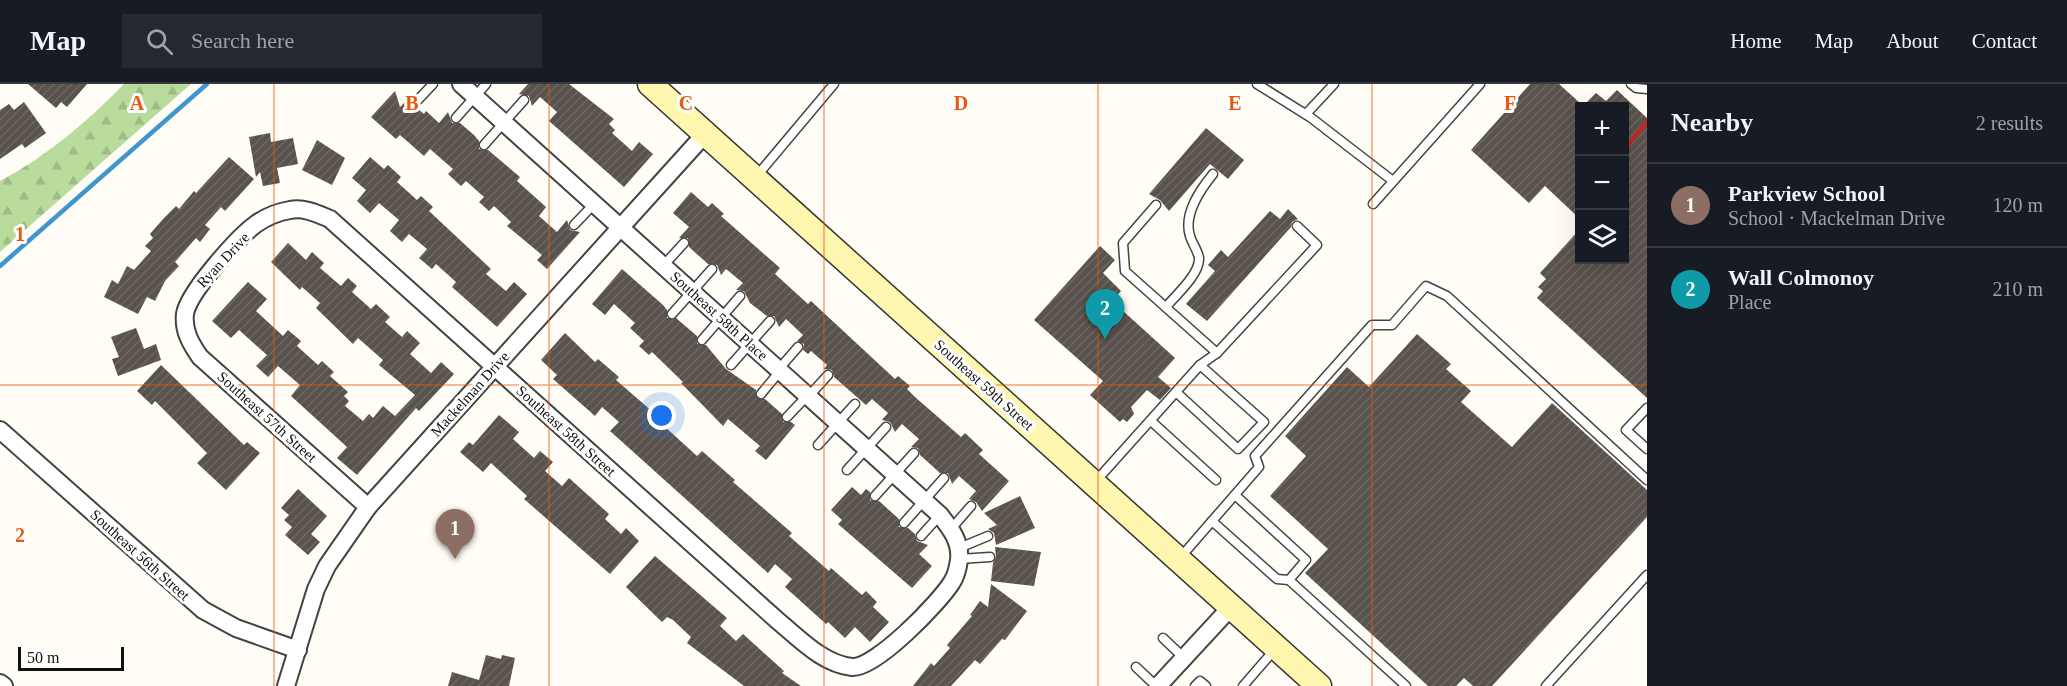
<!DOCTYPE html>
<meta charset="utf-8">
<style>
:root{--surface:#171b24;--page:#242831;--text:#f1f3f6;--muted:#9ea1a6;--line:#363941;--accent:#d93025}
body{margin:0;font-family:Georgia,serif;background:var(--page);color:var(--text)}
.controls{position:absolute;right:18px;top:18px;display:grid;overflow:hidden;border-radius:0px;box-shadow:0 6px 24px #0002}
.controls button{width:54px;height:54px;display:grid;place-items:center;padding:0;border:0;border-bottom:2px solid var(--line);background:var(--surface);color:var(--text);font:30px sans-serif}
.scale{position:absolute;left:18px;bottom:15px;width:106px;box-sizing:border-box;padding-left:6px;border:3px solid #111;border-top:0;font-size:16px;line-height:21px;white-space:nowrap;color:#111;-webkit-text-stroke:4px #fff;paint-order:stroke}
.you{position:absolute;left:662px;top:332px;width:21px;height:21px;margin:-15px;border:4px solid #fff;border-radius:50%;background:#1a73e8;box-shadow:0 0 0 9px #1a73e833}
.badge{display:grid;place-items:center;width:39px;height:39px;border-radius:50%;background:var(--accent);color:#fff;font-size:20px;font-weight:700}
.pin{position:absolute;translate:-50% -50px;filter:drop-shadow(0 2px 3px #0008)}
.pin::after{content:'';position:absolute;top:32px;width:21px;height:18px;background:inherit;clip-path:polygon(0 0,100% 0,50% 100%)}
.list{margin:0;padding:0;list-style:none}
h2{display:flex;justify-content:space-between;align-items:center;height:78px;margin:0;padding:0 24px;font-size:26px}
h2 small{font-size:20px;font-weight:400;color:var(--muted)}
.list li{display:grid;grid-template-columns:39px 1fr auto;gap:18px;align-items:center;box-sizing:border-box;height:84px;padding:0 24px;border-top:2px solid var(--line)}
.list b{display:block;font-size:22px;white-space:nowrap}
.list p{margin:0;font-size:20px;white-space:nowrap;color:var(--muted)}
.list em{font-size:20px;font-style:normal;color:var(--muted)}
.icon{flex:none;width:33px;height:33px;fill:none;stroke:currentColor;stroke-width:2;stroke-linecap:round;stroke-linejoin:round}
.map{position:relative;flex:none;width:1647px;height:602px;overflow:hidden}
header{display:flex;align-items:center;gap:36px;box-sizing:border-box;height:84px;padding:0 30px;background:var(--surface);border-bottom:2px solid var(--line)}
header strong{font-size:28px}
nav{display:flex;gap:33px;margin-inline-start:auto;font-size:21px}
.search{width:420px;height:54px;background:var(--page);display:flex;align-items:center;gap:15px;box-sizing:border-box;padding:0 21px;border-radius:0px;color:var(--muted);font-size:22px}
main{display:flex}
aside{flex:1;background:var(--surface)}
.map>svg:first-child{display:block}
.forest{fill:url(#forest-firs)}
.lines{fill:none;stroke-linecap:round;stroke-linejoin:round}
.stream{stroke:#3f96cf;stroke-width:4.5}
.building{fill:url(#building-hatch)}
.service-casing{stroke:#444;stroke-width:11}
.minor-casing{stroke:#444;stroke-width:20}
.secondary-casing{stroke:#333;stroke-width:27}
.service{stroke:#fff;stroke-width:8}
.minor{stroke:#fff;stroke-width:16}
.secondary{stroke:#fff6b0;stroke-width:24}
.rail{stroke:#c4262e;stroke-width:4.5}
.grid{fill:none;stroke:#e8590c;stroke-width:1.5;stroke-opacity:0.55}
.labels{text-anchor:middle;dominant-baseline:central;stroke-width:6;stroke-linejoin:round;paint-order:stroke}
.street-label{font-size:15px;fill:#111;stroke:#fff}
.grid-label{font-size:20px;text-anchor:middle;font-weight:bold;fill:#e8590c;stroke:#fff;stroke-width:6;stroke-linejoin:round;paint-order:stroke}
</style>
<header>
<strong>Map</strong>
<div class="search"><svg class="icon" aria-label="search" viewBox="0 0 24 24"><circle cx="10" cy="10" r="6"/><path d="M15 15l6 6"/></svg>Search here</div>
<nav><a>Home</a><a>Map</a><a>About</a><a>Contact</a></nav>
</header>
<main>
<div class="map">
<svg width="1647" height="602" viewBox="0 0 1647 602">
<defs>
<pattern id="forest-firs" width="22" height="20" patternUnits="userSpaceOnUse" patternTransform="scale(1.5)"><rect width="22" height="20" fill="#b9dc9c"/><path d="M5 1l3.5 6h-7zM16 11l3.5 6h-7z" fill="#9ebc85"/></pattern>
<pattern id="building-hatch" width="6" height="6" patternUnits="userSpaceOnUse" patternTransform="scale(1.5)"><rect width="6" height="6" fill="#5a524d"/><path d="M-1 1l2-2M0 6l6-6M5 7l2-2" fill="none" stroke="#6d6662"/></pattern>
</defs>
<rect width="100%" height="100%" fill="#fffdf5"/>
<!-- forest -->
<path class="forest" d="M124 0H191L0 168V97C47 72 87 38 124 0Z"/>
<g class="lines">
<!-- stream -->
<path class="stream" d="M0 182 207 0"/>
</g>
<!-- building -->
<g class="building">
<path d="M28 0H87L67 23 61 18 56 24Z"/>
<path d="M528 0H569L614 35 609 40 615 46 612 49 632 67 639 58 653 70 624 103 549 37 557 28 540 13 532 22 529 12 519 10Z"/>
<path d="M1530 0H1559L1580 19V135L1545 102 1529 119 1471 66Z"/>
<path d="M1617 6 1647 34V314L1537 214 1543 207 1538 203 1546 195 1540 189 1580 145V176H1624V22H1583L1596 9 1606 17Z"/>
<path d="M395 7 400 23 407 16 410 25H418L424 30 426 27 439 39 448 28 452 39H460L474 51 479 57V65L488 66 520 93 517 97 546 123 539 132 557 148 567 136 570 146 580 148 547 185 537 176 542 171 507 142 511 138 494 122 489 127 479 118 484 113 466 97 461 102 448 90 453 85 430 65 424 72 400 51 396 55 371 33Z"/>
<path d="M24 18 46 49 25 64 22 60 0 75V26L9 20 14 26Z"/>
<path d="M1206 44 1244 76 1228 95 1210 80 1169 127 1160 116 1149 110Z"/>
<path d="M270 49 271 58 293 54 298 80 277 84 280 99 263 102 260 88 256 93 249 53Z"/>
<path d="M317 56 345 74 332 101 302 86Z"/>
<path d="M229 73 254 95 225 127 221 123 205 141 210 145 200 158 196 154 175 178 179 182 165 197 155 217 147 213 138 230 104 213 112 196 118 200 127 182 134 186 151 167 145 162 153 154 150 150 164 134 176 122 179 125 194 107 196 109Z"/>
<path d="M370 73 384 85 388 81 401 93 397 98 417 116 421 112 433 123 429 127 491 185 486 190 506 207 514 198 527 210 497 243 452 203 456 198 436 180 432 185 419 174 427 165 409 150 402 158 390 147 399 136 379 119 370 129 357 117 366 106 352 94Z"/>
<path d="M691 108 708 123 712 119 724 130 721 132 780 184 775 190 808 220 811 217 895 295 898 292 910 302 907 305 915 313 961 353 965 349 983 366 979 370 1009 397 982 427 976 418 969 415 976 407 959 392 952 400 948 389H940L920 371 918 364 911 363 919 355 902 340 895 348 890 338 882 336 888 329 872 315 866 321 834 293 832 286 824 285 827 281 811 267 808 270 803 266 804 260 797 257 803 251 786 235 779 243 774 232H767L750 219 744 207 736 206 743 199 726 185 721 191 717 181 708 180 689 163 688 154H679L689 143 673 129Z"/>
<path d="M1288 125 1298 135 1292 138 1291 143 1207 237 1186 220 1215 187 1208 181 1221 166 1228 173 1270 127 1280 135Z"/>
<path d="M288 159 306 176 312 168 324 179 320 184 341 202 348 194 357 202 352 208 371 225 376 220 390 233 385 238 402 253 407 247 420 259 410 270 431 289 441 278 454 290 419 327 416 324 357 391 337 374 347 363 291 312 300 301 278 282 268 293 256 282 267 271 239 246 231 254 212 237 248 198 267 215 256 227 283 252 288 246 301 257 297 262 318 281 322 277 334 288 330 292 348 308 344 312 349 317 345 322 363 337 369 330 373 334 383 322 395 332 415 311 379 281 383 276 358 254 353 260 316 224 320 219 302 203 300 206 271 178Z"/>
<path d="M1100 162 1115 176 1103 189 1121 207 1112 217 1175 274 1158 293 1171 304 1160 316 1147 306 1131 323 1134 330 1127 338 1123 335 1120 338 1090 311 1103 297 1034 236Z"/>
<path d="M622 185 663 221 667 226V234H676L697 252V260L706 261 726 285 756 306 757 314 765 315 782 330 783 338H791L795 341 766 376 755 367 760 362 728 335 723 342 681 299 683 298 652 268 649 271 639 262 644 257 630 244 635 239 614 220 605 231 592 220Z"/>
<path d="M136 244 144 265 156 260 161 276 118 292 112 275 119 273 111 253Z"/>
<path d="M565 249 595 278 598 275 619 293 616 296 654 329 656 327 668 338 664 342 697 372 702 367 735 396 733 398 792 449 789 452 829 487 831 484 862 511 866 507 877 518 873 523 889 538 870 558 855 543 845 554 828 538 826 540 785 503 792 495 775 480 768 489 610 347 619 338 602 323 595 332 553 295 557 291 541 276Z"/>
<path d="M1417 250 1451 280 1446 285 1471 307 1461 318 1512 363 1552 319 1647 406V433L1492 602H1473L1464 594 1456 602H1428L1305 489 1328 465 1270 412 1306 372 1285 352 1347 283 1369 303Z"/>
<path d="M161 281 244 361 247 358 260 369 226 406 197 379 207 369 155 317 152 321 137 307Z"/>
<path d="M499 331 519 348 513 355 534 374 540 367 553 378 545 387 562 402 569 394 609 430 605 435 621 450 626 444 639 457 610 490 524 415 527 412 491 379 483 388 460 368 469 358 473 361Z"/>
<path d="M852 403 861 411 866 405 870 408V416L879 417 899 435V443L908 444 915 450 917 457 928 461 919 470 932 482 912 504 838 440 842 436 831 426Z"/>
<path d="M298 405 327 432 311 450 320 458 308 471 285 451 292 443 284 436 289 431 281 424Z"/>
<path d="M1020 412 1035 444 996 461 994 449 988 445 997 441 984 429Z"/>
<path d="M995 463 1041 468 1034 502 991 497 993 479 996 473Z"/>
<path d="M655 472 727 534 720 542 736 557 743 550 784 587 782 589 801 602H744L687 559 691 553 673 536 667 533 662 538 626 503Z"/>
<path d="M991 500 1027 527 1005 556 1002 555 980 580 975 576 951 602H913L931 579 934 582 950 564 947 561 972 532 970 531 980 517 988 523Z"/>
<path d="M486 571 501 575 502 571 515 574 509 602H448L452 588 479 596Z"/>
</g>
<g class="lines">
<defs>
<g id="service">
<path d="M1257 0 1310 33 1393 97"/>
<path d="M1631 0 1636 4 1647 5"/>
<path d="M414 20 433 0"/>
<path d="M1306 30 1334 0"/>
<path d="M456 34 486 0"/>
<path d="M484 61 524 16"/>
<path d="M755 94 834 0"/>
<path d="M1373 120 1480 0"/>
<path d="M1156 121 1123 159 1125 187 1217 269"/>
<path d="M574 141 594 120"/>
<path d="M663 182 684 159"/>
<path d="M1166 223C1176 211 1200 190 1199 174 1198 167 1192 159 1190 152 1183 130 1200 106 1213 90"/>
<path d="M672 230 712 185"/>
<path d="M702 256 740 212"/>
<path d="M731 281 770 237"/>
<path d="M778 286 798 263"/>
<path d="M1176 308 1238 365 1264 338 1200 281"/>
<path d="M761 310 780 287"/>
<path d="M808 313 828 291"/>
<path d="M1647 324 1626 346 1647 365"/>
<path d="M787 333 807 312"/>
<path d="M1151 337 1216 396"/>
<path d="M818 361 855 320"/>
<path d="M847 386 886 343"/>
<path d="M1096 397 1200 281 1217 269 1317 161 1297 142"/>
<path d="M875 412 914 369"/>
<path d="M1212 437 1277 495 1289 496 1306 476 1235 411"/>
<path d="M904 439 944 394"/>
<path d="M951 445 971 422"/>
<path d="M921 452 940 431"/>
<path d="M959 464 988 452"/>
<path d="M959 475 990 473"/>
<path d="M1179 475 1259 383 1255 372 1372 241H1392L1426 202 1447 212 1647 396"/>
<path d="M1289 496 1406 602"/>
<path d="M1163 554 1184 574"/>
<path d="M1136 583 1156 602"/>
<path d="M1195 602 1200 597 1206 602"/>
<path d="M1243 602 1276 564"/>
<path d="M1546 602 1647 491"/>
</g>
<g id="minor">
<path d="M0 346 203 526 236 544 298 566"/>
<path d="M368 423 200 273C191 260 183 247 185 230 188 209 238 153 256 140 266 133 278 128 290 126 304 123 318 130 330 135L778 537C800 555 823 580 852 583 875 585 940 518 952 498 956 492 958 483 959 476 961 458 951 445 940 431L461 0"/>
<path d="M0 599 4 602"/>
<path d="M286 602 316 505 327 482 368 423 705 50"/>
<path d="M1158 602 1231 523"/>
</g>
<path id="secondary" d="M650 0 1319 602"/>
</defs>
<!-- service casing -->
<use href="#service" class="service-casing"/>
<!-- minor casing -->
<use href="#minor" class="minor-casing"/>
<!-- secondary casing -->
<use href="#secondary" class="secondary-casing"/>
<!-- service -->
<use href="#service" class="service"/>
<!-- minor -->
<use href="#minor" class="minor"/>
<!-- secondary -->
<use href="#secondary" class="secondary"/>
<!-- rail -->
<path class="rail" d="M1627 62 1647 38"/>
</g>
<!-- grid -->
<path class="grid" d="M274 0V602M549 0V602M824 0V602M1098 0V602M1372 0V602M0 301H1647"/>
<g class="labels">
<!-- street labels -->
<g class="street-label">
<text transform="translate(223 176) rotate(-47)">Ryan Drive</text>
<text transform="translate(719 232) rotate(42)">Southeast 58th Place</text>
<text transform="translate(984 301) rotate(42)">Southeast 59th Street</text>
<text transform="translate(470 310) rotate(-48)">Mackelman Drive</text>
<text transform="translate(267 333) rotate(42)">Southeast 57th Street</text>
<text transform="translate(566 347) rotate(42)">Southeast 58th Street</text>
<text transform="translate(140 471) rotate(42)">Southeast 56th Street</text>
</g>
</g>
<g class="grid-label">
<text x="137" y="26">A</text>
<text x="412" y="26">B</text>
<text x="686" y="26">C</text>
<text x="961" y="26">D</text>
<text x="1235" y="26">E</text>
<text x="1510" y="26">F</text>
<text x="20" y="157">1</text>
<text x="20" y="458">2</text>
</g>
</svg>
<div class="controls">
<button>+</button>
<button>−</button>
<button><svg class="icon" aria-label="layers" viewBox="0 0 24 24"><path d="M12 4l9 5-9 5-9-5zM3 14l9 5 9-5"/></svg></button>
</div>
<div class="scale">50 m</div>
<div class="you"></div>
<div class="pin badge" style="left:455px;top:475px;background:#8d6e63">1</div>
<div class="pin badge" style="left:1105px;top:255px;background:#0f9aa8">2</div>
</div>
<aside>
<h2>Nearby<small>2 results</small></h2>
<ul class="list">
<li><span class="badge" style="background:#8d6e63">1</span><div><b>Parkview School</b><p>School · Mackelman Drive</p></div><em>120 m</em></li>
<li><span class="badge" style="background:#0f9aa8">2</span><div><b>Wall Colmonoy</b><p>Place</p></div><em>210 m</em></li>
</ul>
</aside>
</main>
